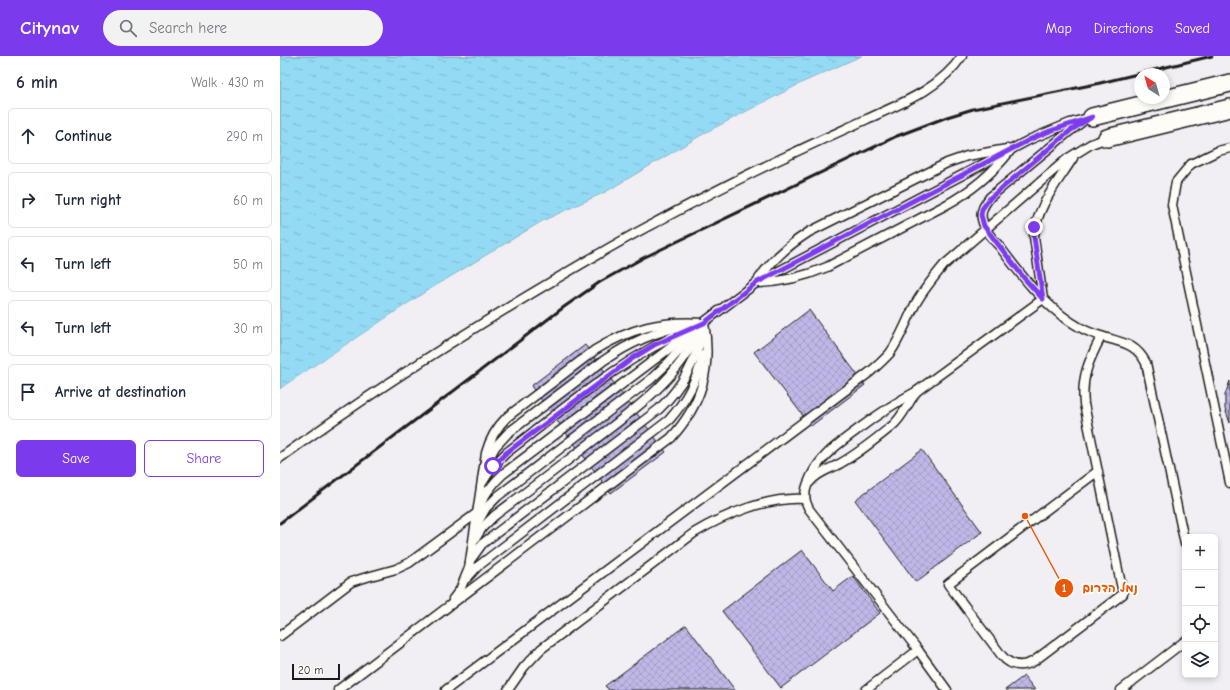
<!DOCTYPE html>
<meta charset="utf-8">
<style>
:root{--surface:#fff;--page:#f2f2f3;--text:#1f2937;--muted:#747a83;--line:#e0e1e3;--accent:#7c3aed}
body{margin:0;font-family:"Comic Neue","Playpen Sans Hebrew",sans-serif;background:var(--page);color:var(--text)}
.controls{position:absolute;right:12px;bottom:12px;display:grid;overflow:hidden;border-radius:6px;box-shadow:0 2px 6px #0003}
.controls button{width:36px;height:36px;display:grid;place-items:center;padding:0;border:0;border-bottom:1px solid var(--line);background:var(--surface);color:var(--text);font:20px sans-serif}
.compass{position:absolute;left:854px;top:12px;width:36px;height:36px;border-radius:50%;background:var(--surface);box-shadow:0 2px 6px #0003;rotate:323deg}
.scale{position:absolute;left:12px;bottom:10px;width:48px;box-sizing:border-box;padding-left:4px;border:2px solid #1c1c1c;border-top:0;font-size:11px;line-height:14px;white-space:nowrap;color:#1c1c1c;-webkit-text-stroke:3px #fdfcf7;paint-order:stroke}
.stop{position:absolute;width:12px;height:12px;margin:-9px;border:3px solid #7c3aed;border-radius:50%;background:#fff}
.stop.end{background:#7c3aed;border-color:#fff;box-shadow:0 1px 4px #0008}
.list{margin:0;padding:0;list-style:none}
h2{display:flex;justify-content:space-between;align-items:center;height:52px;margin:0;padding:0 16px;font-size:17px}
h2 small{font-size:13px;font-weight:400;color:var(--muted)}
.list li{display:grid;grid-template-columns:26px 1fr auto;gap:12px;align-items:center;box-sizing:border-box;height:56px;margin:0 8px 8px;padding:0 8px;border:1px solid var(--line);border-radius:6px}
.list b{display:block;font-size:15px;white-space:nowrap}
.list em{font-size:13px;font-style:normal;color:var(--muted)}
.actions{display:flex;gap:8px;padding:12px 16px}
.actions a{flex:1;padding:9px 0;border:1px solid var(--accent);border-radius:6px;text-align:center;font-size:14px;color:var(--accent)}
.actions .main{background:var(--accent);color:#fff}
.icon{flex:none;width:22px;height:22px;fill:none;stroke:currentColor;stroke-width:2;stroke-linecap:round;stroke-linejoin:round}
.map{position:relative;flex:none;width:950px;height:634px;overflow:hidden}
header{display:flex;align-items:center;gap:24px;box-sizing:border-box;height:56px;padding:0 20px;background:var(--accent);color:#fff}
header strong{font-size:19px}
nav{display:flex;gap:22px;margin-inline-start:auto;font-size:14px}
.search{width:280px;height:36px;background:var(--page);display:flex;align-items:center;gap:10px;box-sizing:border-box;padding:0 14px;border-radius:22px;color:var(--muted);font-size:15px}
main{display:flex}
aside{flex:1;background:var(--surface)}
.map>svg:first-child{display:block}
.water{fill:url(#water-ripples);stroke:#638e9e}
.pier{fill:#f1eef4}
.building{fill:url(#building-cross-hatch);stroke:#1c1c1c}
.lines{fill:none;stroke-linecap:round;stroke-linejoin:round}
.service-casing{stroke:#1c1c1c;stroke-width:11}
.minor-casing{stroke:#1c1c1c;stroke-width:20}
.service{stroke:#fdfcf7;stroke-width:8}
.minor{stroke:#fdfcf7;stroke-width:17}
.rail{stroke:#1c1c1c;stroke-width:3}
.route{stroke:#7c3aed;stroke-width:5}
.leader{fill:none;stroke:#e8590c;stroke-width:1.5}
.callout-dot{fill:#e8590c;stroke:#fdfcf7;stroke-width:1.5}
.mark-label{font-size:12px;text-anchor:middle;font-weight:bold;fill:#fff}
.callout-label{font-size:12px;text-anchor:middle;font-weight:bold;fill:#e8590c;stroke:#fdfcf7;stroke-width:3.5;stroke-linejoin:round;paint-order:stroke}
</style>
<header>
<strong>Citynav</strong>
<div class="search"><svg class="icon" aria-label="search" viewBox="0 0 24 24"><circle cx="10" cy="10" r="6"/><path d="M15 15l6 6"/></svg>Search here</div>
<nav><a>Map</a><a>Directions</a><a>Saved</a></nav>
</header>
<main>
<aside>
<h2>6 min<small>Walk · 430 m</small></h2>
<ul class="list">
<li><svg class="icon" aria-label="ahead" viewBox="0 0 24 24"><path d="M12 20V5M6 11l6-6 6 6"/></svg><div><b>Continue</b></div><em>290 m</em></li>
<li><svg class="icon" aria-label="right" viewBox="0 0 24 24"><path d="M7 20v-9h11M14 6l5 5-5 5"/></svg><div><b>Turn right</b></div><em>60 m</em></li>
<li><svg class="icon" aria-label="left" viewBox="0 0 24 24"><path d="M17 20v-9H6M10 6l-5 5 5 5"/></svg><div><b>Turn left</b></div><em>50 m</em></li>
<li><svg class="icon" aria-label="left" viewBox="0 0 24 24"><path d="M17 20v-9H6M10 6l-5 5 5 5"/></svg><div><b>Turn left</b></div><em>30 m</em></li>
<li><svg class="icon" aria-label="arrive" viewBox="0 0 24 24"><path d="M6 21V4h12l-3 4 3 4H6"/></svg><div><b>Arrive at destination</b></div></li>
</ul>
<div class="actions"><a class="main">Save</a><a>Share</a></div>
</aside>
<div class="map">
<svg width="950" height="634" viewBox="0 0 950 634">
<defs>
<pattern id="water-ripples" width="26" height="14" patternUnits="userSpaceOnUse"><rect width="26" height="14" fill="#93daf4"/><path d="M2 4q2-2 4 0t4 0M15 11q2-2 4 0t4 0" fill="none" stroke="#7ebad1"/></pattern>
<pattern id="building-cross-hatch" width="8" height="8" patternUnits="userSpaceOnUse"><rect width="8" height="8" fill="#c0b7e8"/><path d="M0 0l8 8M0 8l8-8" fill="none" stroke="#a49dc6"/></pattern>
</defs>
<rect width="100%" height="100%" fill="#f1eef4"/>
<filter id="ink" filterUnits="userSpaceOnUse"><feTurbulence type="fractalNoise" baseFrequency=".025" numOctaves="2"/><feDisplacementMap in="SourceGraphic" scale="8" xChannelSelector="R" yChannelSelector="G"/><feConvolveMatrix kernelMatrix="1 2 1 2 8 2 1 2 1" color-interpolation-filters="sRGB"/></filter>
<g filter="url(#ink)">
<!-- water -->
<path class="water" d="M0 0H582L524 26 429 75 326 136 263 165 144 237 0 333Z"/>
<!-- pier -->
<path class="pier" d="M582 0H584L583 2 525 27 430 77 326 138 264 167 145 239 0 335V333L7 328 144 237 263 165 326 136 429 75 524 26Z"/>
<!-- building -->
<g class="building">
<path d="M529 254 585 329 531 370 474 296Z"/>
<path d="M305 289 386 396 331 437 251 330Z"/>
<path d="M950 325V367L945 353V339Z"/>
<path d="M642 394 702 476 636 526 575 444Z"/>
<path d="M522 494 553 535 573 520 600 557 501 632 442 555Z"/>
<path d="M406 569 455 634H329L325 630Z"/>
<path d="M744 620 755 634H725Z"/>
</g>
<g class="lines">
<defs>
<g id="service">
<path d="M802 66 790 75 710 141C705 148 700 154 702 163 704 174 713 183 720 191 740 218 762 247 791 266 800 272 810 277 821 280 841 287 855 286 866 307L905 488"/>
<path d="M950 92 938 95 911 108 896 126 892 149 950 427"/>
<path d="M476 227C490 205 507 190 529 176L667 107 687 100 727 93"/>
<path d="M478 227C503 226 524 221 547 211L664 150C690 136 712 118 730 95"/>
<path d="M763 243 754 181C756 151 778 126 793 102"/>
<path d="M637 335C616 346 597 359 577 374 557 389 537 402 528 427 524 437 524 444 529 453L638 594 667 634"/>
<path d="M0 402C79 345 161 292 244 242 284 218 324 194 365 172 412 147 459 122 507 100 534 87 561 75 587 63 622 47 660 33 682 0"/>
<path d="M207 406 215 391 228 377 323 305C349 287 376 275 407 269"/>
<path d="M818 415 668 528 722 600C731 610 742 612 754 605L843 538C830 475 817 411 804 348 801 321 809 304 821 281"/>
<path d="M203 426 213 410 226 397C285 352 343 301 412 272"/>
<path d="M530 426C537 416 551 413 561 407 579 397 596 383 612 370 623 361 628 346 637 335L763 243"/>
<path d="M198 453C204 439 212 428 223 418L476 227 751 83 790 67 812 61"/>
<path d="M198 466 206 452 218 440 370 324 389 306 414 278"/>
<path d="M195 483 202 472 214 460C246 436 278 412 309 388 351 356 396 326 419 276"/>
<path d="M192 502 202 488 379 353C402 331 417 305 423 273"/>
<path d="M187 522 197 511 389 364C406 345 417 325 423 299"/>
<path d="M173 543 180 534 189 512 206 397C210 382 217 371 227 361L315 294C351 272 382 264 424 267"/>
<path d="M0 580 71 526 87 521 116 513 129 507 197 457"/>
<path d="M58 634 391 382C422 348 432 312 424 267"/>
<path d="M166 634 590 316C597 310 604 304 610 297 621 282 627 263 636 247 644 233 654 221 664 209L787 103 811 88 827 82"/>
<path d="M228 634 244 611 261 593 414 477C444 459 489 440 525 443"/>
<path d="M586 634 638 594"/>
<path d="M841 634 905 585"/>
</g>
<g id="minor">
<path d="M812 61 950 27"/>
<path d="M827 82 950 52"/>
</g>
</defs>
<!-- service casing -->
<use href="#service" class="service-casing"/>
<!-- minor casing -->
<use href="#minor" class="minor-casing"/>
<!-- service -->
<use href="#service" class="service"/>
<!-- minor -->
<use href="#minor" class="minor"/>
<!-- rail -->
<path class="rail" d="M0 467 284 251 320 226 363 202 617 80 667 61 693 53 816 28 932 0"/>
</g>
</g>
<g class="lines" filter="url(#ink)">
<!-- route -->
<path class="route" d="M213 410 226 397 353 302 374 289 424 267 476 227 751 83 770 75 812 61 790 75 710 142 702 153 701 159 704 170 744 222 763 243 754 181V171"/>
</g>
<!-- callouts -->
<path class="leader" d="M745 460L784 532"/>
<g class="callout-dot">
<circle cx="745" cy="460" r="4"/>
<circle cx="784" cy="532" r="10"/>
</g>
<g class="mark-label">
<text x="784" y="536">1</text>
</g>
<g class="callout-label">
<text x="830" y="536">נמל הדרום</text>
</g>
</svg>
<div class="controls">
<button>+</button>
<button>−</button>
<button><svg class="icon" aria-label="locate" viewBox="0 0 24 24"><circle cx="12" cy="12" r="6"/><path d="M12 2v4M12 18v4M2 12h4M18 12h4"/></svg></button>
<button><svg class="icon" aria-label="layers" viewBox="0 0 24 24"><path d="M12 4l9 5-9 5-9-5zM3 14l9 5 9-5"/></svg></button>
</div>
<svg class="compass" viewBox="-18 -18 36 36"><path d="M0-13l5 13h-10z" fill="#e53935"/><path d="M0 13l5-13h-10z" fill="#747a83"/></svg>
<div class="scale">20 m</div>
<div class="stop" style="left:213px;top:410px"></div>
<div class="stop end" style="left:754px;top:171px"></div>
</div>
</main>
